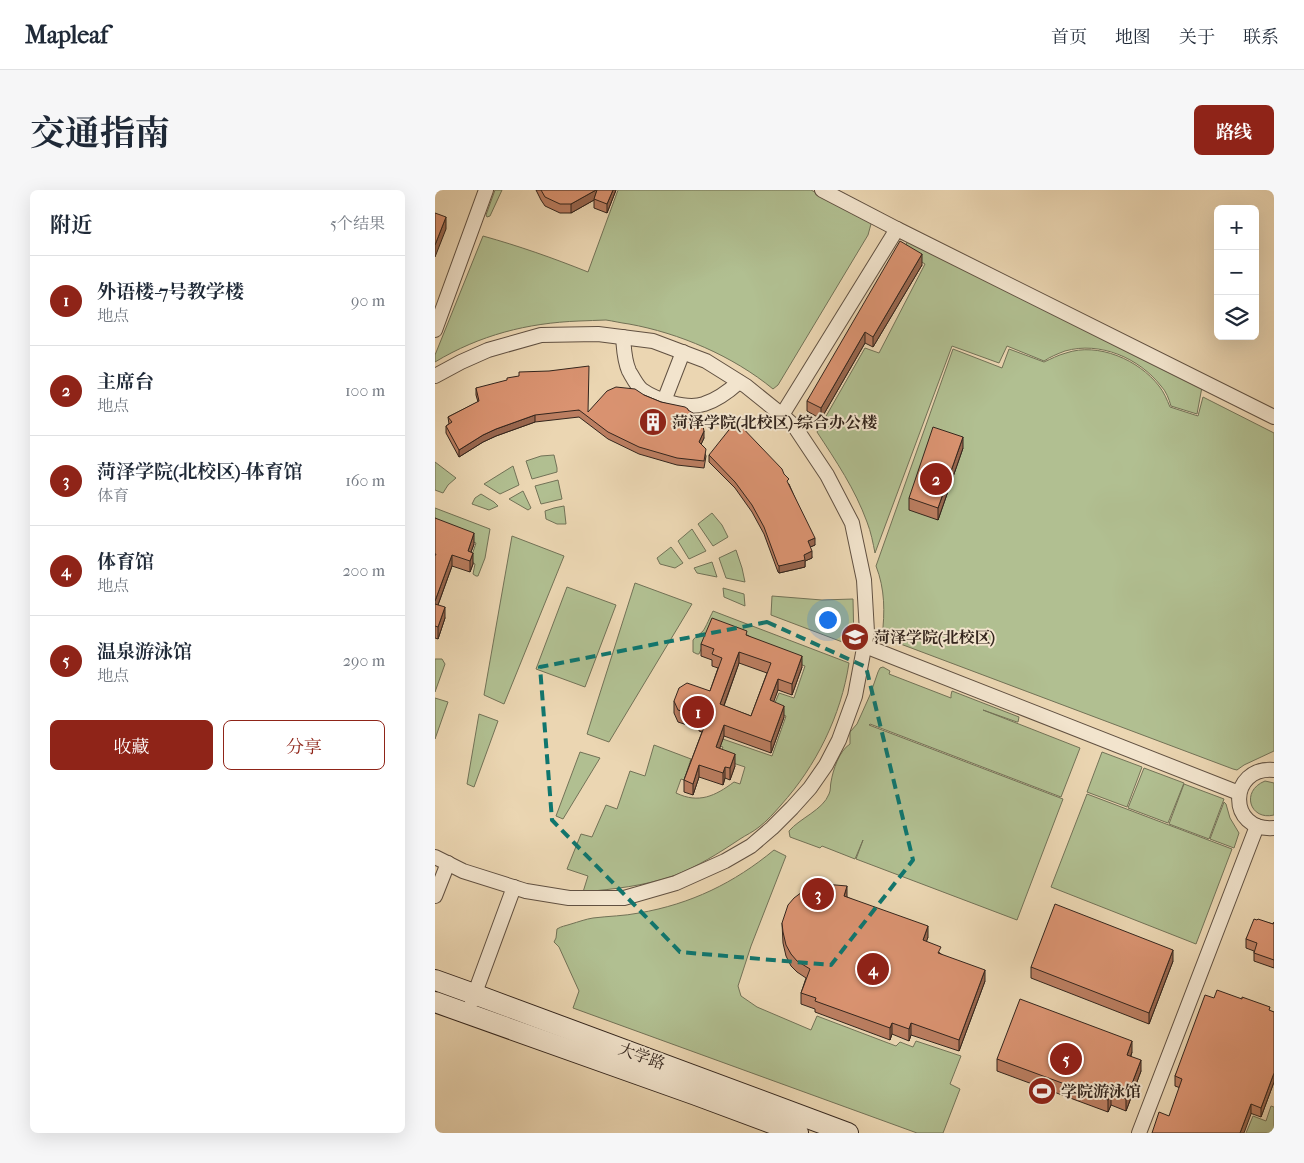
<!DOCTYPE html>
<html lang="zh">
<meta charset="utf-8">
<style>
:root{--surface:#fff;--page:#f6f6f7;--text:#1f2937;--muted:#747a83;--line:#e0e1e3;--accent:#8f2418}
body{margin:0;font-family:"IM FELL French Canon","Noto Serif SC",serif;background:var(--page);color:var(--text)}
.controls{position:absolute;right:15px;top:15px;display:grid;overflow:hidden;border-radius:8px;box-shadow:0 5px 20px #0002}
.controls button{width:45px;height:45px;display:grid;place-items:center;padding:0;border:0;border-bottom:1px solid var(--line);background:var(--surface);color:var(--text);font:25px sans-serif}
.you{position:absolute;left:392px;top:429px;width:18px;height:18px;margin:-12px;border:4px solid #fff;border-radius:50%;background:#1a73e8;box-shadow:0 0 0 8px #1a73e833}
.badge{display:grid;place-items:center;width:32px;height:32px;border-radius:50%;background:var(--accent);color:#fff;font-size:16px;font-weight:700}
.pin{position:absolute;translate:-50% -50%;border:2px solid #fff;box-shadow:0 1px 5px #0006}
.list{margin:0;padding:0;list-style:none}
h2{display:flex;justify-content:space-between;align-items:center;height:65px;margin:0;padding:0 20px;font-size:21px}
h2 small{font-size:16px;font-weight:400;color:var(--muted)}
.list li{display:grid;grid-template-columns:32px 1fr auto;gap:15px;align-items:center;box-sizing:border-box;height:90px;padding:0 20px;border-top:1px solid var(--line)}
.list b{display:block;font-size:19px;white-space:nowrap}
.list p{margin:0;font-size:16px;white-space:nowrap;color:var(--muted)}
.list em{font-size:16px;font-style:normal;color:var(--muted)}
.actions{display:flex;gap:10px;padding:15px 20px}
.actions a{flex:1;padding:11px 0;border:1px solid var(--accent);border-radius:8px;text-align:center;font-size:18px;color:var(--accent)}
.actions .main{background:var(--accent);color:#fff}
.icon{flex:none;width:28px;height:28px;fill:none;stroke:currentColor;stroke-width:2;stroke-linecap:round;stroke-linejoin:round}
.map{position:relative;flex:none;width:839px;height:943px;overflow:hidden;border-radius:8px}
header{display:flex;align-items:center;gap:30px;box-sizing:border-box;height:70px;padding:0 25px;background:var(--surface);border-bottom:1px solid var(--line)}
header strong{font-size:24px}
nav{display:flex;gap:28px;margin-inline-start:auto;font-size:18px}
.intro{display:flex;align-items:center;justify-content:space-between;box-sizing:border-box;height:120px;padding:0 30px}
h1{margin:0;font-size:35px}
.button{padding:12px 22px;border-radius:8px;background:var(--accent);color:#fff;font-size:18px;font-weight:700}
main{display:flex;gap:30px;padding:0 30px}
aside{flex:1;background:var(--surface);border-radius:8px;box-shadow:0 5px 20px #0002}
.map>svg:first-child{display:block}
.green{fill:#b1bf91;stroke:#727257}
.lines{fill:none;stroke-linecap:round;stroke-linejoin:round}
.minor-casing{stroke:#615142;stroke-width:16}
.secondary-casing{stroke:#33251d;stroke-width:22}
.minor{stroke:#f2e4cd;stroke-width:14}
.secondary{stroke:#f2e4cd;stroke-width:20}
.wall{fill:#bb7e61;stroke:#33251d;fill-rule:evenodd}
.shaded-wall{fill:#99674f;stroke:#33251d}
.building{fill:#da9371;stroke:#33251d;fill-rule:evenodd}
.marked{fill:none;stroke:#0f766e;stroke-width:4;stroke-dasharray:10 6;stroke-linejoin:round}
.labels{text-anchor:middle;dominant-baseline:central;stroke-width:4;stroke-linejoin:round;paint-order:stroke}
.poi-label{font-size:16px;font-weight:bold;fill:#33251d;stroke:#f2e4cd;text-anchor:start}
.street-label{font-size:16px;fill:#33251d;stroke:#f2e4cd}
</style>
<header>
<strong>Mapleaf</strong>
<nav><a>首页</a><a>地图</a><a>关于</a><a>联系</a></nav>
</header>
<div class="intro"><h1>交通指南</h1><a class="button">路线</a></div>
<main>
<aside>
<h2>附近<small>5个结果</small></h2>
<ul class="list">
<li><span class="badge">1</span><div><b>外语楼-7号教学楼</b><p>地点</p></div><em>90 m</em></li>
<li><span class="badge">2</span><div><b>主席台</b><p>地点</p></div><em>100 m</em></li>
<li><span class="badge">3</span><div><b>菏泽学院(北校区)-体育馆</b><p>体育</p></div><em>160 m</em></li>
<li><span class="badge">4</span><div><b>体育馆</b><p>地点</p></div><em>200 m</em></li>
<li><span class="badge">5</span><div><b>温泉游泳馆</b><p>地点</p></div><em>290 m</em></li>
</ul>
<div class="actions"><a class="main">收藏</a><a>分享</a></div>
</aside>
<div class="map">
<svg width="839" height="943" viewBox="0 0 839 943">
<rect width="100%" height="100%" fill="#ebd6b2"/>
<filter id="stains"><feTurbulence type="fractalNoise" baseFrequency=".004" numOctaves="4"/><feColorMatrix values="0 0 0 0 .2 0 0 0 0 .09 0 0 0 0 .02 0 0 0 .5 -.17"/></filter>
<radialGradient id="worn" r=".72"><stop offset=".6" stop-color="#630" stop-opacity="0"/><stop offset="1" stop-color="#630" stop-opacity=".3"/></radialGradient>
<!-- green -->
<g class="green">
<path d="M60 0H67L55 26 52 27 51 25Z"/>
<path d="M183 0H376L432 29 436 34 433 45 343 195 338 199C298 166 244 143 194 134 186 133 178 131 171 130 162 130 153 131 144 131 92 133 45 145 0 172V165L48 46C84 56 118 68 153 82Z"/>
<path d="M473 50 767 197 762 224 736 216C734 209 731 201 726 196 704 168 665 151 630 161 622 164 615 167 609 171L572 156 564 173 517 156 440 363C438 353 436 342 432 332 420 299 401 271 382 242L430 158 444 163 490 74 469 61V60Z"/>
<path d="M518 159 567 178 574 159 609 172C616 169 623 165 631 163 663 152 704 170 724 196 729 202 732 210 735 217L763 226 768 207 839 243V561L809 575 802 580 798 579 447 447C450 422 450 399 441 376Z"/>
<path d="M119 265 122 278V282L97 289 91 271 106 266Z"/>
<path d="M0 272 21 288 13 295 8 303 0 300Z"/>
<path d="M78 276 84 295 65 304 49 294Z"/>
<path d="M123 290 127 309 106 314 100 296Z"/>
<path d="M88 301 96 318 93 320 74 309Z"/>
<path d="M46 304 59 312 63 316 54 320 37 314 40 308Z"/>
<path d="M129 316 131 334H122L111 329 110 321 119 318Z"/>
<path d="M0 318 55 339 50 368 43 386H41L38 384 40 374 35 371 41 353 0 337Z"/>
<path d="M277 323 287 335 293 347 278 356 263 334Z"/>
<path d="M257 339 271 361 254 369 243 351Z"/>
<path d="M77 346 129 366 69 514 49 505Z"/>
<path d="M236 357 248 373 240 378 225 374 222 368Z"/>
<path d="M301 360 307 378 310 392 291 388 284 368Z"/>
<path d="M277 372 282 387 262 383 259 378Z"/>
<path d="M200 393 257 414 174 552 152 544Z"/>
<path d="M132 397 181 415 150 497 101 479Z"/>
<path d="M288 398 309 404 310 416 289 407Z"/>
<path d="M337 406 387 410 418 409 419 454 415 455 410 453 336 425Z"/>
<path d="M278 421 414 473C406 526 381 576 346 615 339 623 332 631 324 637 318 642 311 645 305 649 284 663 262 677 238 686 209 696 179 699 148 702L153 686 132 679 146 644 157 647 171 615 182 619 195 581 210 586 219 555 256 569 249 590 246 589 241 603C264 614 280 606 299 592L305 594 310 577 283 568 288 557 277 553 279 546 337 566 351 526 337 520 344 503 359 508 370 476 313 455 275 438 264 464H262L258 462V450C261 446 265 444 268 441 271 437 275 427 278 421Z"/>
<path d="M0 469H7L10 474 0 502Z"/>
<path d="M448 477 455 481 454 484 516 508V505L517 501 584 527 583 532H582L548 520 645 558 626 607 435 534 434 535 628 609 582 730 421 669 428 650 420 669 387 656 385 658 355 647 354 641C365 628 388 620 394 604 396 600 395 596 396 592 398 580 404 561 415 554V542L422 534 435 505 443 482 445 478Z"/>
<path d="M0 508 13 512 0 549Z"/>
<path d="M44 524 63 531 39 597 32 594Z"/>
<path d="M145 562 165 568 128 629 121 626Z"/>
<path d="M667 562 707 577 692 617 652 602Z"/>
<path d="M709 578 749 593 733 633 693 618Z"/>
<path d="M830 591 839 593V625C815 631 805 601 830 591Z"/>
<path d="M749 594 789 609 774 649 734 634Z"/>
<path d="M652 604 797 659 761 754 616 697Z"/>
<path d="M789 612 791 614 795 628 804 643 799 658 775 649Z"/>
<path d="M339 660 351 666 316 756 303 796 306 806 322 817 376 840 382 826 461 856 465 852 478 857 481 851 526 866 515 894 525 899 508 943H482L138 818 144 801 124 757 119 752 121 748 122 739C127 736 130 736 136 734 143 732 151 729 158 728 174 726 189 726 204 723 256 714 299 693 339 660Z"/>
<path d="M836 916 839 917V943H811L818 926 831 931Z"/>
</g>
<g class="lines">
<defs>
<g id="minor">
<path d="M387 0 462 39"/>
<path d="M0 140 51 0"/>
<path d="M188 147C189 158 189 170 194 181 197 186 202 196 207 200 221 210 252 220 269 214 282 210 294 201 304 192"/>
<path d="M0 186 26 172 53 160 106 145 163 144 218 151 271 171 311 196 347 225 360 237 392 285 417 333 429 390 432 442 420 506 404 550 391 575 375 598 357 618 337 638 316 656 290 671 241 693 189 708H134L91 701 28 681 0 667"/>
<path d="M229 211 248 162"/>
<path d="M347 225 462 39 839 227"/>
<path d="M430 456 804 603"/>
<path d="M839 580C793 576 792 642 839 638"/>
<path d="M0 706 13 673"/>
<path d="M37 811 79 697"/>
<path d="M704 943 822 636"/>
</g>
<g id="secondary">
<path d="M0 790 39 804 413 943"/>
<path d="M0 812 261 905 363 943"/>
</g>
</defs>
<!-- minor casing -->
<use href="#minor" class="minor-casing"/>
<!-- secondary casing -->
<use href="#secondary" class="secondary-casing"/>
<!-- minor -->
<use href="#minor" class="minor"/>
<!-- secondary -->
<use href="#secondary" class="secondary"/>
</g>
<!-- wall -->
<g class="wall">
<path d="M101 0H181L172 23 159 18V10L136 23H125L110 16 106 10Z"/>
<path d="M487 75 438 157 430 153 386 229 372 221V211Z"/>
<path d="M41 198 153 222 209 205 226 212 253 220 269 248 266 254 271 266 269 278 242 275 204 264 173 249 144 227 100 232 61 246 48 252 24 267 11 243V236L14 234 13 227 43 212 41 205Z"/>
<path d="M528 258 503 330 474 320V308Z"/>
<path d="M274 265 354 294 380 355 375 357 377 368 370 371V377L344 383 343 382 329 344 317 322 300 298 274 272Z"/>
<path d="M0 328 39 354 36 362 38 374 35 382 17 376 3 415 10 428 3 449 0 448Z"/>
<path d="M312 445 367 477 357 505 343 500 338 512 349 527 336 563 289 546 284 559 300 576 295 590 290 588 288 595 264 587 258 605 249 602V590L267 542 264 541V539L243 532 239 523V511L275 501 283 478 277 476V470L266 466V454ZM304 473 332 483 316 526 289 516Z"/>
<path d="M412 707 493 747 491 751 506 764 550 791 524 861 476 845 474 851 457 844 455 850 380 822V819L366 814V803L371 788 362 782 356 776 351 766 348 753 347 733Z"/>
<path d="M822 730 838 734 839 732V778L819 771V761L811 758V749Z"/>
<path d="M738 771 714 834 596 788V777Z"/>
<path d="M779 808 839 822V892L826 927 740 896V886Z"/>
<path d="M697 862 696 866 706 881 691 921 676 915 673 922 562 881V869Z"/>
</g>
<!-- shaded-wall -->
<g class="shaded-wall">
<path d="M161 0H162L159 10 136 23V14Z"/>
<path d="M178 0H181L172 23V14Z"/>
<path d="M11 27V39L0 67V55Z"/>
<path d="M487 64V75L438 157V147Z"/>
<path d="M430 142V153L386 229V218Z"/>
<path d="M100 225V232L61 246 48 252 24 267V260L48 245 61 239Z"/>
<path d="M269 241V248L264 259V252Z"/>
<path d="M528 247V258L503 330V318Z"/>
<path d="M39 343V354L33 370V361Z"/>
<path d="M380 348V355L373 358V351Z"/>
<path d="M377 361V368L370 371V377L344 383V376Z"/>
<path d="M38 363V374L35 382V371Z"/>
<path d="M17 365V376L0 423V411Z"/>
<path d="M10 417V428L3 449V437Z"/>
<path d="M304 462V473L285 526V514Z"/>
<path d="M367 466V477L357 505V494Z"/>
<path d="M343 489V500L335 522V510Z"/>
<path d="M349 516V527L336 563V552Z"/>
<path d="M289 535V546L281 569V557Z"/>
<path d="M300 564V576L295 590V578Z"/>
<path d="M264 575V587L258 605V594Z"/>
<path d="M290 577V588L288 595V583Z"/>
<path d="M412 696V708L409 706Z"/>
<path d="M493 736V747L488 762V750Z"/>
<path d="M738 760V771L714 834V823Z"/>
<path d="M550 780V791L524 861V850Z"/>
<path d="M457 833V844L455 850V838Z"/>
<path d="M476 833V845L474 851V839Z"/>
<path d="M697 851V862L692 876V865Z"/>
<path d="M706 870V881L691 921V909Z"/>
<path d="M839 883V892L826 927V918Z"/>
<path d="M676 904V915L673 922V910Z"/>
<path d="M816 914V924L809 943H805Z"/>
</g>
<!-- building -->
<g class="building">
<path d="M106 0H161L136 14H125L110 7Z"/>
<path d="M162 0H178L172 14 159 9Z"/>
<path d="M0 23 11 27 0 55Z"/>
<path d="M465 51 487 64 438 147 430 142 386 218 372 211Z"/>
<path d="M154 176 153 222 172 201 181 197 200 199 209 205 226 212 250 217 253 219V220L261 225 267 232 269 241 264 252 271 259 269 271 242 268 204 257 173 242 144 220 100 225 61 239 48 245 24 260 11 236 17 232 13 227 44 211 41 198 72 190V188L84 186V182L114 181Z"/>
<path d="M301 231 347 279 349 284 354 289 352 291 380 348 373 351 377 361 369 365 370 370 344 376 343 375 329 337 317 315 300 292 274 265Z"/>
<path d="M498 237 528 247 503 318 474 308Z"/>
<path d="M0 328 39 343 33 361 38 363 35 371 17 365 0 411V366L1 364H0Z"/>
<path d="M0 414 10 417 3 437 0 436Z"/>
<path d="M277 428 312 441 311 445 367 466 357 494 343 489 335 510 349 516 336 552 289 535 281 557 300 564 295 578 290 577 288 583 264 575 258 594 249 590 271 532 264 530V527L243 520 239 511 244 498 252 493 275 501 287 468 277 464 279 459 266 454ZM304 462 336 473 316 526 285 514Z"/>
<path d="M389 694 412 696 409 706 493 736 488 750 506 757 503 763 550 780 524 850 476 833 474 839 457 833 455 838 380 811 381 808 366 803 375 779 362 771 356 764 351 755 348 742 347 733 353 715 359 708 371 699 380 696Z"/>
<path d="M620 714 738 760 714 823 596 777Z"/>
<path d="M819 729 822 730 823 729 838 734 839 732V770L819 763 822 753 811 749Z"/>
<path d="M782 800 807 809V807L835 817 834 820 839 822V883L826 918 816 914 805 943H717L724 922 734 926 747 889 740 886 770 805 779 808Z"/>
<path d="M585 809 697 851 692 865 706 870 691 909 676 904 673 910 562 869Z"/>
</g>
<!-- marked area -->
<path class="marked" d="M332 432 431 477 478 670 396 775 245 762 117 630 105 477Z"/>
<!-- icons -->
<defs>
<symbol id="building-disc" viewBox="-11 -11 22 22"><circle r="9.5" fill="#8f2418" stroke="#f2e4cd"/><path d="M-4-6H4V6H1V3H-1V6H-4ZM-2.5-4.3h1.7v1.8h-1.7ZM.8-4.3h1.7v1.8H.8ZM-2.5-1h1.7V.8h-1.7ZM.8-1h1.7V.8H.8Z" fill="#fff"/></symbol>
<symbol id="university-disc" viewBox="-11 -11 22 22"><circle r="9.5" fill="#8f2418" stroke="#f2e4cd"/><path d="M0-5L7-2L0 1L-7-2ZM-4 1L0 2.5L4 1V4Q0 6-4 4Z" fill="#fff"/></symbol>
<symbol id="stadium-disc" viewBox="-11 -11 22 22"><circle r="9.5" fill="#8f2418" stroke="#f2e4cd"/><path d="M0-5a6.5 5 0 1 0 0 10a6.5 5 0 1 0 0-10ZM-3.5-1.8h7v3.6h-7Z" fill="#fff"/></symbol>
</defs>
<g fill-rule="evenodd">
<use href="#building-disc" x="202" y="216" width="32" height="32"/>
<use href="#university-disc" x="404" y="431" width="32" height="32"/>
<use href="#stadium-disc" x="591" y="885" width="32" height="32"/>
</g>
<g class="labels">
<!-- poi labels -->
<g class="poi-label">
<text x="237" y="232">菏泽学院(北校区)-综合办公楼</text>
<text x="439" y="447">菏泽学院(北校区)</text>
<text x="626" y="901">学院游泳馆</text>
</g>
<!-- street labels -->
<g class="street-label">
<text transform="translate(207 866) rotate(20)">大学路</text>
</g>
</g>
<rect width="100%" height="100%" filter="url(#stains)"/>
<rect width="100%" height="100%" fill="url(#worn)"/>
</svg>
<div class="controls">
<button>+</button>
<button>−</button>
<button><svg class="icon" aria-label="layers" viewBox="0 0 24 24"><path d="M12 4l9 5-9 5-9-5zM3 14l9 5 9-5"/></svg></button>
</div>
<div class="you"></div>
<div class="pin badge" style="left:263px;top:522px">1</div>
<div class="pin badge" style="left:501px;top:289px">2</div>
<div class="pin badge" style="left:383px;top:704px">3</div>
<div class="pin badge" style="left:438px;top:779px">4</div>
<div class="pin badge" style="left:631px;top:869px">5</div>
</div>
</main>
